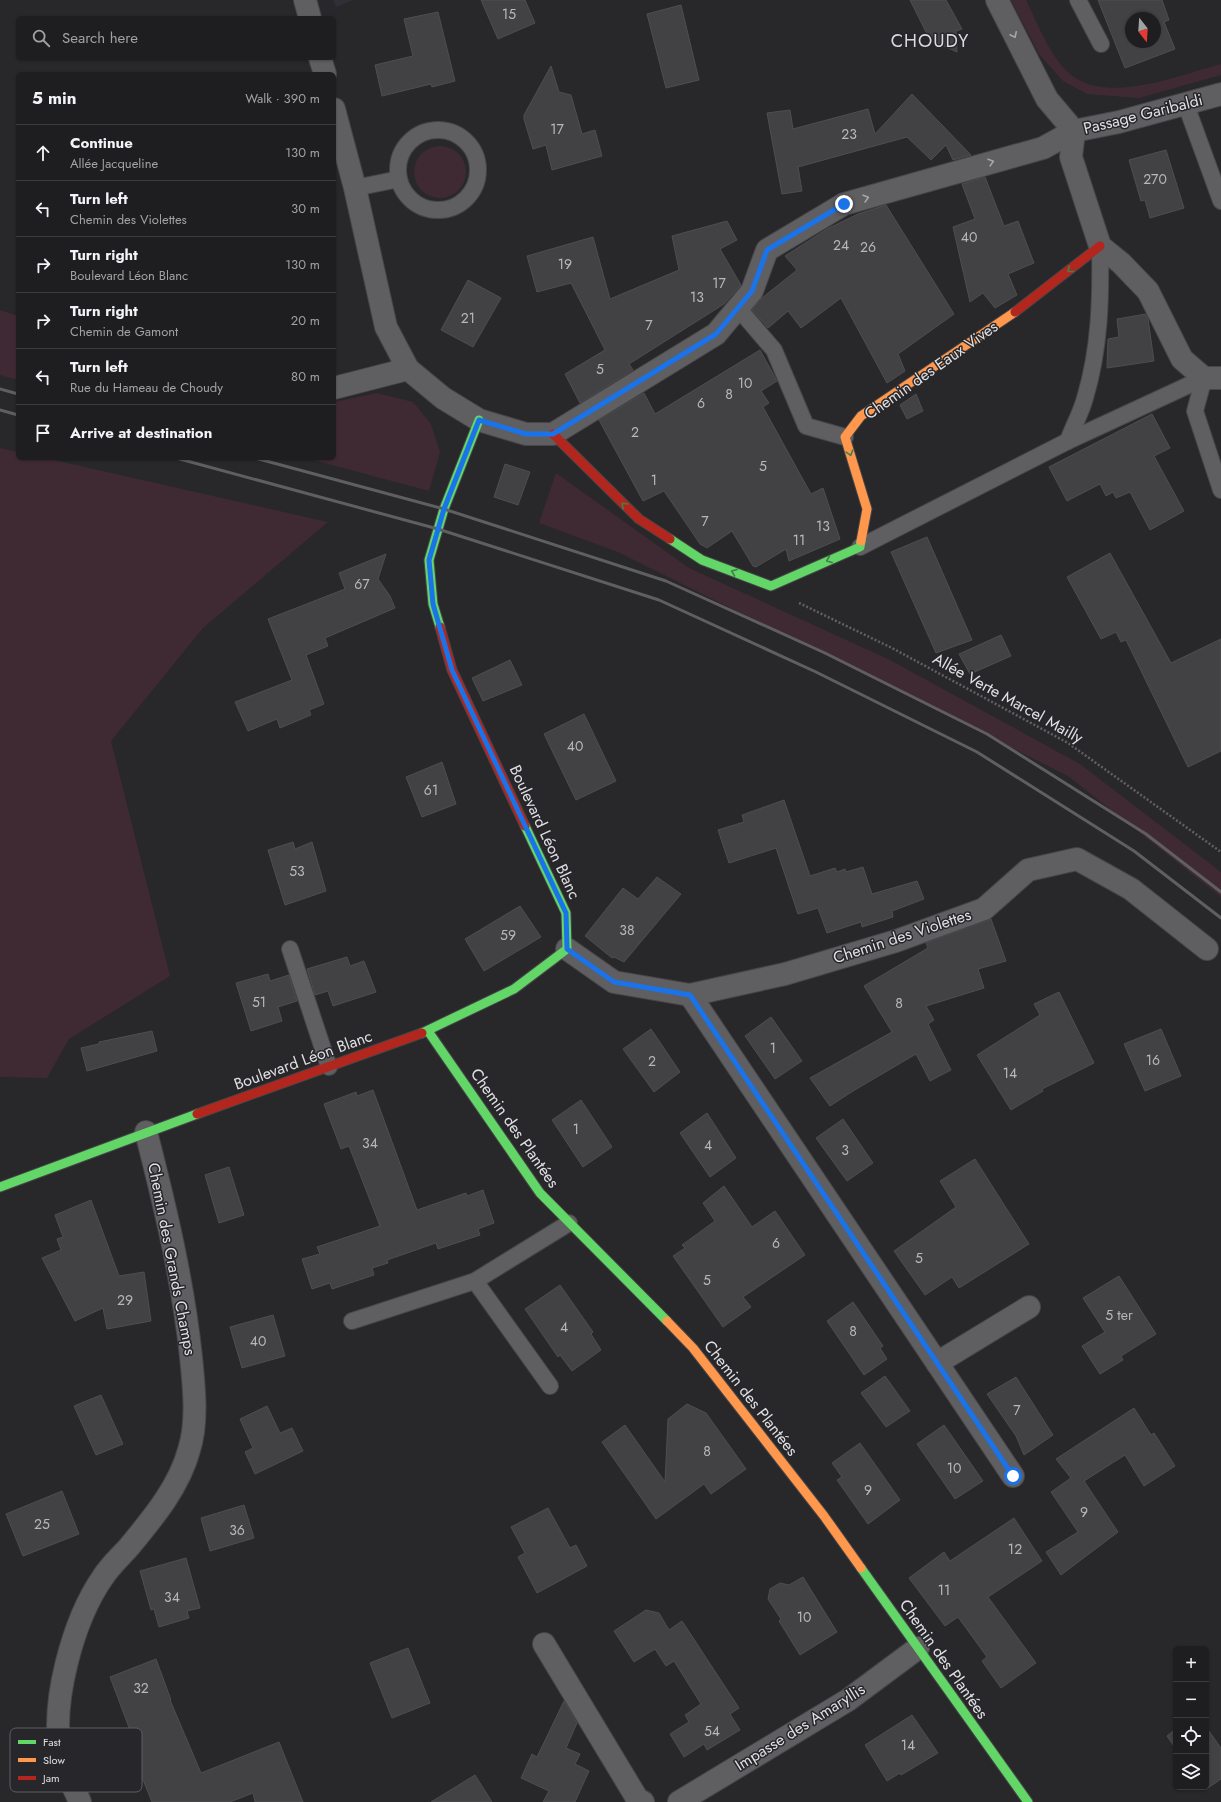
<!DOCTYPE html>
<meta charset="utf-8">
<style>
:root{--surface:#1e1d1f;--page:#2b2a2c;--text:#f1f3f6;--muted:#a1a2a4;--line:#3c3b3d}
body{margin:0;font-family:Jost,sans-serif;background:var(--page);color:var(--text)}
.controls{position:absolute;right:12px;bottom:12px;display:grid;overflow:hidden;border-radius:6px;box-shadow:0 1px 3px #0004}
.controls button{width:36px;height:36px;display:grid;place-items:center;padding:0;border:0;border-bottom:1px solid var(--line);background:var(--surface);color:var(--text);font:20px sans-serif}
.compass{position:absolute;left:1125px;top:12px;width:36px;height:36px;border-radius:50%;background:var(--surface);box-shadow:0 1px 3px #0004;rotate:163deg}
.stop{position:absolute;width:12px;height:12px;margin:-9px;border:3px solid #1a73e8;border-radius:50%;background:#fff}
.stop.end{background:#1a73e8;border-color:#fff;box-shadow:0 1px 4px #0008}
.list{margin:0;padding:0;list-style:none}
h2{display:flex;justify-content:space-between;align-items:center;height:52px;margin:0;padding:0 16px;font-size:17px}
h2 small{font-size:13px;font-weight:400;color:var(--muted)}
.list li{display:grid;grid-template-columns:26px 1fr auto;gap:12px;align-items:center;box-sizing:border-box;height:56px;padding:0 16px;border-top:1px solid var(--line)}
.list b{display:block;font-size:15px;white-space:nowrap}
.list p{margin:0;font-size:13px;white-space:nowrap;color:var(--muted)}
.list em{font-size:13px;font-style:normal;color:var(--muted)}
.icon{flex:none;width:22px;height:22px;fill:none;stroke:currentColor;stroke-width:2;stroke-linecap:round;stroke-linejoin:round}
.map{position:relative;flex:none;width:1221px;height:1802px;overflow:hidden}
.search{position:absolute;background:var(--surface);box-shadow:0 1px 3px #0004;left:16px;top:16px;width:320px;height:44px;display:flex;align-items:center;gap:10px;box-sizing:border-box;padding:0 14px;border-radius:6px;color:var(--muted);font-size:15px}
.panel{position:absolute;background:var(--surface);box-shadow:0 1px 3px #0004;left:16px;top:72px;width:320px;height:388px;border-radius:6px}
.map>svg:first-child{display:block}
.built{fill:#302e37}
.green{fill:#3f2a34}
.building{fill:#424244;stroke:#4e4e50;fill-rule:evenodd}
.lines{fill:none;stroke-linecap:round;stroke-linejoin:round}
.lane-casing{stroke:#464548;stroke-width:18}
.street-casing{stroke:#464548;stroke-width:24}
.fast-casing{stroke:#464548;stroke-width:11}
.slow-casing{stroke:#464548;stroke-width:11}
.jam-casing{stroke:#464548;stroke-width:11}
.path{stroke:#616062;stroke-width:2.5;stroke-dasharray:2 2;stroke-linecap:butt}
.lane{stroke:#5f5e60;stroke-width:16}
.street{stroke:#5f5e60;stroke-width:22}
.fast{stroke:#63d668;stroke-width:9}
.slow{stroke:#ff974d;stroke-width:9}
.jam{stroke:#b3261e;stroke-width:9}
.rail{stroke:#5f5e60;stroke-width:3}
.oneway{stroke:#a6a5a8}
.oneway2{stroke:#457e49}
.route{stroke:#1a73e8;stroke-width:5}
.labels{text-anchor:middle;dominant-baseline:central;stroke-width:3;stroke-linejoin:round;paint-order:stroke}
.number-label{font-size:14px;fill:#b8b8ba}
.street-label{font-size:16px;fill:#e0dfe2;stroke:#27262a}
.quarter-label{font-size:18px;letter-spacing:1px;fill:#dcdbe0;stroke:#27262a}
.key{fill:#27262a;stroke:#5e5e61;stroke-width:1}
.key-label{font-size:11px;fill:#e0dfe2}
</style>
<div class="map">
<svg width="1221" height="1802" viewBox="0 0 1221 1802">
<rect width="100%" height="100%" fill="#282729"/>
<!-- built -->
<path class="built" d="M333 0H353L336 7Z"/>
<!-- green -->
<g class="green">
<path d="M1011 0H1026C1037 23 1050 56 1069 73 1106 106 1179 75 1221 64V75L1139 98 1087 94 1063 81 1039 54Z"/>
<circle cx="440" cy="172" r="26"/>
<path d="M0 310 18 316V380L0 375Z"/>
<path d="M377 393 413 402 431 424 440 452 429 491 306 458H334V402Z"/>
<path d="M0 448 18 452V458H45L328 522 203 628 111 741 170 976 69 1039 47 1078 0 1077Z"/>
<path d="M556 473 689 568 890 660 1080 764 1221 872V897L1068 776 618 552 539 523Z"/>
</g>
<!-- building -->
<g class="building">
<path d="M481 0H525L535 23 498 39Z"/>
<path d="M910 0H946L962 29 956 31 957 52 930 40Z"/>
<path d="M1098 0H1162L1169 20 1164 22 1175 49 1125 68ZM1131 18H1155V42H1131Z"/>
<path d="M681 5 699 80 666 88 647 14Z"/>
<path d="M438 12 455 81 432 87 431 84 382 96 375 65 413 56 404 19Z"/>
<path d="M551 66 559 92 571 95 582 134 595 130 602 156 552 170 546 145 533 149 524 119V115Z"/>
<path d="M912 94 971 155 953 160 946 145 931 160 907 137 798 167 802 191 782 194 767 113 790 110 793 129 868 109 875 134Z"/>
<path d="M1166 150 1184 208 1150 218 1145 200 1141 201 1129 160Z"/>
<path d="M985 177 1004 226 1018 221 1034 263 1008 274 1017 295 995 308 983 293 970 302 953 227 975 219 962 184Z"/>
<path d="M886 205 954 314 898 354 905 371 887 383 841 298 801 328 788 311 768 328 752 310 762 298 797 270 785 256 827 229 858 214Z"/>
<path d="M727 221 737 240 720 249 741 285 724 304 629 364 633 370 580 403 565 374 605 350 571 283 537 292 527 256 593 237 610 299 679 270 672 236Z"/>
<path d="M468 280 501 298 473 347 441 330Z"/>
<path d="M1146 314 1148 319 1154 361 1107 368 1108 339 1119 337 1117 319Z"/>
<path d="M760 350 777 381 761 391 769 403 763 407 811 494 823 488 840 539 789 561 786 549 756 567 753 566 732 531 707 548 700 544 664 491 643 501 599 420 644 393 655 414Z"/>
<path d="M916 394 923 411 907 419 900 405Z"/>
<path d="M1152 414 1170 448 1154 456 1184 511 1150 530 1130 492 1116 498 1113 492 1106 496 1100 484 1067 501 1049 467Z"/>
<path d="M505 464 530 472 518 505 494 497Z"/>
<path d="M927 537 972 640 936 653 891 552Z"/>
<path d="M1110 553 1171 663 1221 639V751L1188 767 1126 640 1121 642 1116 632 1101 639 1067 577Z"/>
<path d="M386 554 378 579 390 596 395 608 325 638 328 646 306 655 324 704 309 710 311 715 280 728 277 719 248 731 235 702 292 680 268 619 345 589 339 573Z"/>
<path d="M1001 635 1011 656 970 674 959 654Z"/>
<path d="M510 660 522 685 483 701 472 678Z"/>
<path d="M584 714 616 781 576 800 544 734Z"/>
<path d="M442 762 456 804 422 817 406 777Z"/>
<path d="M784 800 810 876 835 868 837 872 845 869 846 872 863 867 872 894 917 881 924 899 892 911 893 917 862 927 861 922 827 933 818 908 798 914 776 848 729 863 718 830 744 822 742 815Z"/>
<path d="M293 842 295 849 312 842 326 891 285 905 268 850Z"/>
<path d="M657 877 681 894 624 962 614 957 612 958 585 936 623 888 638 899Z"/>
<path d="M520 906 541 937 484 971 465 939Z"/>
<path d="M991 919 1006 961 978 969 984 988 926 1006 934 1020 928 1024 951 1070 930 1081 916 1054 853 1091 830 1106 810 1078 892 1032 864 986 928 948 926 943Z"/>
<path d="M347 957 350 966 364 961 376 992 333 1006 328 991 315 995 307 969Z"/>
<path d="M268 974 270 981 289 975 297 1001 278 1007 282 1021 251 1031 236 983Z"/>
<path d="M1059 992 1094 1063 1042 1089 1043 1091 1011 1110 977 1055 1040 1015 1034 1004Z"/>
<path d="M771 1017 802 1061 775 1079 745 1036Z"/>
<path d="M651 1029 680 1072 654 1092 623 1049Z"/>
<path d="M1161 1029 1181 1076 1145 1091 1124 1044Z"/>
<path d="M152 1031 157 1051 87 1071 81 1048 99 1044V1042Z"/>
<path d="M373 1090 417 1210 466 1193 467 1196 483 1190 494 1223 478 1229 480 1235 438 1249 436 1243 387 1260 388 1263 372 1268 374 1275 332 1289 330 1283 312 1289 302 1259 320 1254 317 1247 380 1226 349 1146 341 1149 324 1104 356 1092 357 1096Z"/>
<path d="M581 1100 612 1147 583 1167 552 1120Z"/>
<path d="M707 1113 736 1158 710 1177 680 1133Z"/>
<path d="M843 1119 873 1163 847 1181 816 1138Z"/>
<path d="M975 1159 1029 1244 959 1288 952 1277 925 1295 894 1251 956 1207 940 1181Z"/>
<path d="M229 1167 244 1215 219 1223 205 1175Z"/>
<path d="M724 1186 752 1227 775 1211 805 1255 743 1297 751 1307 723 1327 673 1256 685 1248 682 1245 715 1221 703 1203Z"/>
<path d="M91 1200 119 1276 144 1272 151 1321 107 1329 103 1308 75 1321 42 1258 61 1250 57 1239 63 1237 55 1215Z"/>
<path d="M1119 1276 1156 1334 1121 1356 1123 1360 1100 1374 1082 1346 1105 1332 1083 1298Z"/>
<path d="M560 1285 593 1332 591 1334 601 1350 572 1371 560 1355 558 1357 525 1309Z"/>
<path d="M853 1302 883 1346 880 1348 887 1359 864 1375 827 1321Z"/>
<path d="M273 1315 285 1356 242 1368 230 1327Z"/>
<path d="M885 1376 910 1411 886 1427 861 1393Z"/>
<path d="M1016 1377 1053 1435 1024 1455 1016 1436 987 1394Z"/>
<path d="M101 1395 123 1444 96 1455 74 1406Z"/>
<path d="M687 1404 706 1413 746 1469 711 1494 704 1484 656 1519 602 1442 625 1425 665 1482 668 1419Z"/>
<path d="M267 1406 280 1433 292 1428 303 1451 255 1474 245 1452 253 1448 240 1419Z"/>
<path d="M1134 1408 1151 1435 1154 1433 1175 1466 1144 1486 1125 1455 1084 1481 1118 1532 1061 1575 1046 1552 1078 1532 1051 1492 1071 1478 1056 1459Z"/>
<path d="M944 1425 983 1481 955 1499 917 1444Z"/>
<path d="M860 1443 900 1500 868 1524 837 1480 842 1477 832 1463Z"/>
<path d="M62 1491 79 1534 23 1556 6 1514Z"/>
<path d="M244 1505 254 1538 210 1551 201 1518Z"/>
<path d="M548 1508 570 1548 576 1545 587 1566 537 1593 518 1557 525 1553 511 1527Z"/>
<path d="M1014 1518 1042 1561 988 1597 1036 1663 1001 1688 982 1661 987 1657 958 1617 945 1626 909 1578 944 1552 950 1561Z"/>
<path d="M186 1558 200 1608 187 1611 189 1618 159 1627 154 1609 151 1610 140 1571Z"/>
<path d="M803 1577 837 1632 800 1655 779 1621 781 1619 768 1599 770 1589 780 1583 789 1585Z"/>
<path d="M646 1610 659 1613 669 1630 682 1621 739 1708 730 1714 740 1730 707 1750 704 1744 684 1757 670 1734 689 1722 685 1715 701 1704 674 1661 666 1666 655 1649 634 1662 614 1631Z"/>
<path d="M408 1648 430 1703 392 1718 370 1663Z"/>
<path d="M156 1659 171 1700H170L201 1773 279 1742 303 1802H255L253 1793 230 1802H152L127 1740 133 1738 110 1677Z"/>
<path d="M564 1701 577 1723 566 1748 580 1754 575 1764 589 1771 575 1802H543L549 1791 521 1778 532 1754 537 1757Z"/>
<path d="M912 1715 938 1753 901 1775 900 1773 887 1781 865 1745Z"/>
<path d="M1206 1727 1221 1748V1779L1205 1790 1203 1787H1206Z"/>
<path d="M1176 1729V1749L1167 1736Z"/>
<path d="M475 1775 492 1802H431Z"/>
</g>
<g class="lines">
<defs>
<g id="lane">
<path d="M1078 0 1101 44"/>
<path d="M1186 105 1221 201"/>
<circle cx="438" cy="170" r="40"/>
<path d="M355 188 399 179"/>
<path d="M738 308 774 350 806 426 845 437"/>
<path d="M1204 378 1195 411 1221 490"/>
<path d="M1068 441C1073 427 1081 413 1085 398 1100 348 1101 298 1100 246"/>
<path d="M860 547 1068 441 1204 378"/>
<path d="M290 949 329 1067"/>
<path d="M475 1281 550 1386"/>
<path d="M352 1321 475 1281 569 1223"/>
</g>
<g id="street">
<path d="M305 0 310 18"/>
<path d="M997 0 1047 99 1074 131"/>
<path d="M320 58 325 74"/>
<path d="M334 109 355 188 386 327 408 369 443 398 479 420 526 434H553L716 334 752 291 767 250 844 204 1043 148 1074 131 1119 122 1221 94"/>
<path d="M1074 131 1071 157 1100 246 1121 263 1148 291 1182 359 1204 378H1221"/>
<path d="M334 388 408 369"/>
<path d="M567 949 614 982 690 995 785 974 896 941 984 909 1028 870 1077 859 1131 889 1207 949"/>
<path d="M690 995 1013 1476"/>
<path d="M937 1363 1029 1307"/>
<path d="M544 1644 638 1800 643 1802"/>
<path d="M80 1802C74 1787 64 1771 61 1755 50 1704 73 1620 103 1577 110 1566 120 1557 129 1547 153 1518 179 1487 189 1450 198 1422 194 1387 191 1357 183 1281 165 1206 146 1132"/>
<path d="M679 1802 848 1700 918 1648"/>
</g>
<g id="fast">
<path d="M670 539 702 560 771 586 860 547 861 541"/>
<path d="M440 627 433 604 429 560 444 509 479 420"/>
<path d="M428 1031 540 1193 667 1321"/>
<path d="M422 1033 514 989 567 949 566 913 525 826"/>
<path d="M0 1187 197 1114"/>
<path d="M861 1568 1028 1802"/>
</g>
<g id="slow">
<path d="M861 541 867 509 845 437 861 416 1015 312"/>
<path d="M667 1321 693 1348 824 1516 861 1568"/>
</g>
<g id="jam">
<path d="M1015 312 1100 246"/>
<path d="M553 434 639 519 670 539"/>
<path d="M440 627 452 670 525 826"/>
<path d="M197 1114 422 1033"/>
</g>
</defs>
<!-- lane casing -->
<use href="#lane" class="lane-casing"/>
<!-- street casing -->
<use href="#street" class="street-casing"/>
<!-- fast casing -->
<use href="#fast" class="fast-casing"/>
<!-- slow casing -->
<use href="#slow" class="slow-casing"/>
<!-- jam casing -->
<use href="#jam" class="jam-casing"/>
<!-- path -->
<path class="path" d="M799 603 892 648 1068 743 1221 852"/>
<!-- lane -->
<use href="#lane" class="lane"/>
<!-- street -->
<use href="#street" class="street"/>
<!-- fast -->
<use href="#fast" class="fast"/>
<!-- slow -->
<use href="#slow" class="slow"/>
<!-- jam -->
<use href="#jam" class="jam"/>
<!-- rail -->
<g class="rail">
<path d="M0 389 18 394"/>
<path d="M0 410 18 415"/>
<path d="M176 458 438 529 659 600 816 672 977 752 1134 851 1221 918"/>
<path d="M255 458 444 509 666 581 825 653 987 734 1146 834 1221 892"/>
</g>
</g>
<!-- one-way arrows -->
<defs><path id="oneway-chevron" d="M-2-3.5L2.5 0L-2 3.5" fill="none" stroke-width="1.6" stroke-linecap="round" stroke-linejoin="round"/></defs>
<g class="oneway">
<use href="#oneway-chevron" transform="translate(1014 35) rotate(64)"/>
<use href="#oneway-chevron" transform="translate(991 162) rotate(-16)"/>
<use href="#oneway-chevron" transform="translate(866 198) rotate(-16)"/>
</g>
<g class="oneway2">
<use href="#oneway-chevron" transform="translate(1070 270) rotate(142)"/>
<use href="#oneway-chevron" transform="translate(850 453) rotate(73)"/>
<use href="#oneway-chevron" transform="translate(624 505) rotate(-135)"/>
<use href="#oneway-chevron" transform="translate(829 560) rotate(157)"/>
<use href="#oneway-chevron" transform="translate(734 572) rotate(-159)"/>
</g>
<g class="lines">
<!-- route -->
<path class="route" d="M844 204 767 250 752 291 716 334 553 434H526L479 420 444 509 429 560 433 604 452 670 566 913 567 949 614 982 690 995 1013 1476"/>
</g>
<g class="labels">
<!-- number labels -->
<g class="number-label">
<text x="509" y="14">15</text>
<text x="557" y="129">17</text>
<text x="849" y="134">23</text>
<text x="1155" y="179">270</text>
<text x="969" y="237">40</text>
<text x="841" y="245">24</text>
<text x="868" y="247">26</text>
<text x="565" y="264">19</text>
<text x="719" y="283">17</text>
<text x="697" y="297">13</text>
<text x="468" y="318">21</text>
<text x="649" y="325">7</text>
<text x="600" y="369">5</text>
<text x="745" y="383">10</text>
<text x="729" y="394">8</text>
<text x="701" y="403">6</text>
<text x="635" y="432">2</text>
<text x="763" y="466">5</text>
<text x="654" y="480">1</text>
<text x="705" y="521">7</text>
<text x="823" y="526">13</text>
<text x="799" y="540">11</text>
<text x="362" y="584">67</text>
<text x="575" y="746">40</text>
<text x="431" y="790">61</text>
<text x="297" y="871">53</text>
<text x="627" y="930">38</text>
<text x="508" y="935">59</text>
<text x="259" y="1002">51</text>
<text x="899" y="1003">8</text>
<text x="773" y="1048">1</text>
<text x="1153" y="1060">16</text>
<text x="652" y="1061">2</text>
<text x="1010" y="1073">14</text>
<text x="576" y="1129">1</text>
<text x="370" y="1143">34</text>
<text x="708" y="1145">4</text>
<text x="845" y="1150">3</text>
<text x="776" y="1243">6</text>
<text x="919" y="1258">5</text>
<text x="707" y="1280">5</text>
<text x="125" y="1300">29</text>
<text x="1119" y="1315">5 ter</text>
<text x="564" y="1327">4</text>
<text x="853" y="1331">8</text>
<text x="258" y="1341">40</text>
<text x="1017" y="1410">7</text>
<text x="707" y="1451">8</text>
<text x="954" y="1468">10</text>
<text x="868" y="1490">9</text>
<text x="1084" y="1512">9</text>
<text x="42" y="1524">25</text>
<text x="237" y="1530">36</text>
<text x="1015" y="1549">12</text>
<text x="944" y="1590">11</text>
<text x="172" y="1597">34</text>
<text x="804" y="1617">10</text>
<text x="141" y="1688">32</text>
<text x="712" y="1731">54</text>
<text x="908" y="1745">14</text>
</g>
<!-- street labels -->
<g class="street-label">
<text transform="translate(1143 114) rotate(-14)">Passage Garibaldi</text>
<text transform="translate(931 370) rotate(-35)">Chemin des Eaux Vives</text>
<text transform="translate(1008 698) rotate(29)">Allée Verte Marcel Mailly</text>
<text transform="translate(545 832) rotate(65)">Boulevard Léon Blanc</text>
<text transform="translate(902 936) rotate(-18)">Chemin des Violettes</text>
<text transform="translate(303 1060) rotate(-20)">Boulevard Léon Blanc</text>
<text transform="translate(515 1128) rotate(55)">Chemin des Plantées</text>
<text transform="translate(172 1259) rotate(79)">Chemin des Grands Champs</text>
<text transform="translate(751 1398) rotate(52)">Chemin des Plantées</text>
<text transform="translate(944 1659) rotate(55)">Chemin des Plantées</text>
<text transform="translate(800 1727) rotate(-32)">Impasse des Amaryllis</text>
</g>
<!-- quarter labels -->
<g class="quarter-label">
<text x="930" y="41">CHOUDY</text>
</g>
</g>
<!-- legend -->
<rect x="10" y="1728" width="132" height="64" rx="6" class="key"/>
<rect x="18" y="1740" width="18" height="4" fill="#63d668"/>
<rect x="18" y="1758" width="18" height="4" fill="#ff974d"/>
<rect x="18" y="1776" width="18" height="4" fill="#b3261e"/>
<g class="key-label">
<text x="43" y="1746">Fast</text>
<text x="43" y="1764">Slow</text>
<text x="43" y="1782">Jam</text>
</g>
</svg>
<div class="controls">
<button>+</button>
<button>−</button>
<button><svg class="icon" aria-label="locate" viewBox="0 0 24 24"><circle cx="12" cy="12" r="6"/><path d="M12 2v4M12 18v4M2 12h4M18 12h4"/></svg></button>
<button><svg class="icon" aria-label="layers" viewBox="0 0 24 24"><path d="M12 4l9 5-9 5-9-5zM3 14l9 5 9-5"/></svg></button>
</div>
<svg class="compass" viewBox="-18 -18 36 36"><path d="M0-13l5 13h-10z" fill="#e53935"/><path d="M0 13l5-13h-10z" fill="#a1a2a4"/></svg>
<div class="stop" style="left:1013px;top:1476px"></div>
<div class="stop end" style="left:844px;top:204px"></div>
<div class="search"><svg class="icon" aria-label="search" viewBox="0 0 24 24"><circle cx="10" cy="10" r="6"/><path d="M15 15l6 6"/></svg>Search here</div>
<section class="panel">
<h2>5 min<small>Walk · 390 m</small></h2>
<ul class="list">
<li><svg class="icon" aria-label="ahead" viewBox="0 0 24 24"><path d="M12 20V5M6 11l6-6 6 6"/></svg><div><b>Continue</b><p>Allée Jacqueline</p></div><em>130 m</em></li>
<li><svg class="icon" aria-label="left" viewBox="0 0 24 24"><path d="M17 20v-9H6M10 6l-5 5 5 5"/></svg><div><b>Turn left</b><p>Chemin des Violettes</p></div><em>30 m</em></li>
<li><svg class="icon" aria-label="right" viewBox="0 0 24 24"><path d="M7 20v-9h11M14 6l5 5-5 5"/></svg><div><b>Turn right</b><p>Boulevard Léon Blanc</p></div><em>130 m</em></li>
<li><svg class="icon" aria-label="right" viewBox="0 0 24 24"><path d="M7 20v-9h11M14 6l5 5-5 5"/></svg><div><b>Turn right</b><p>Chemin de Gamont</p></div><em>20 m</em></li>
<li><svg class="icon" aria-label="left" viewBox="0 0 24 24"><path d="M17 20v-9H6M10 6l-5 5 5 5"/></svg><div><b>Turn left</b><p>Rue du Hameau de Choudy</p></div><em>80 m</em></li>
<li><svg class="icon" aria-label="arrive" viewBox="0 0 24 24"><path d="M6 21V4h12l-3 4 3 4H6"/></svg><div><b>Arrive at destination</b></div></li>
</ul>
</section>
</div>
